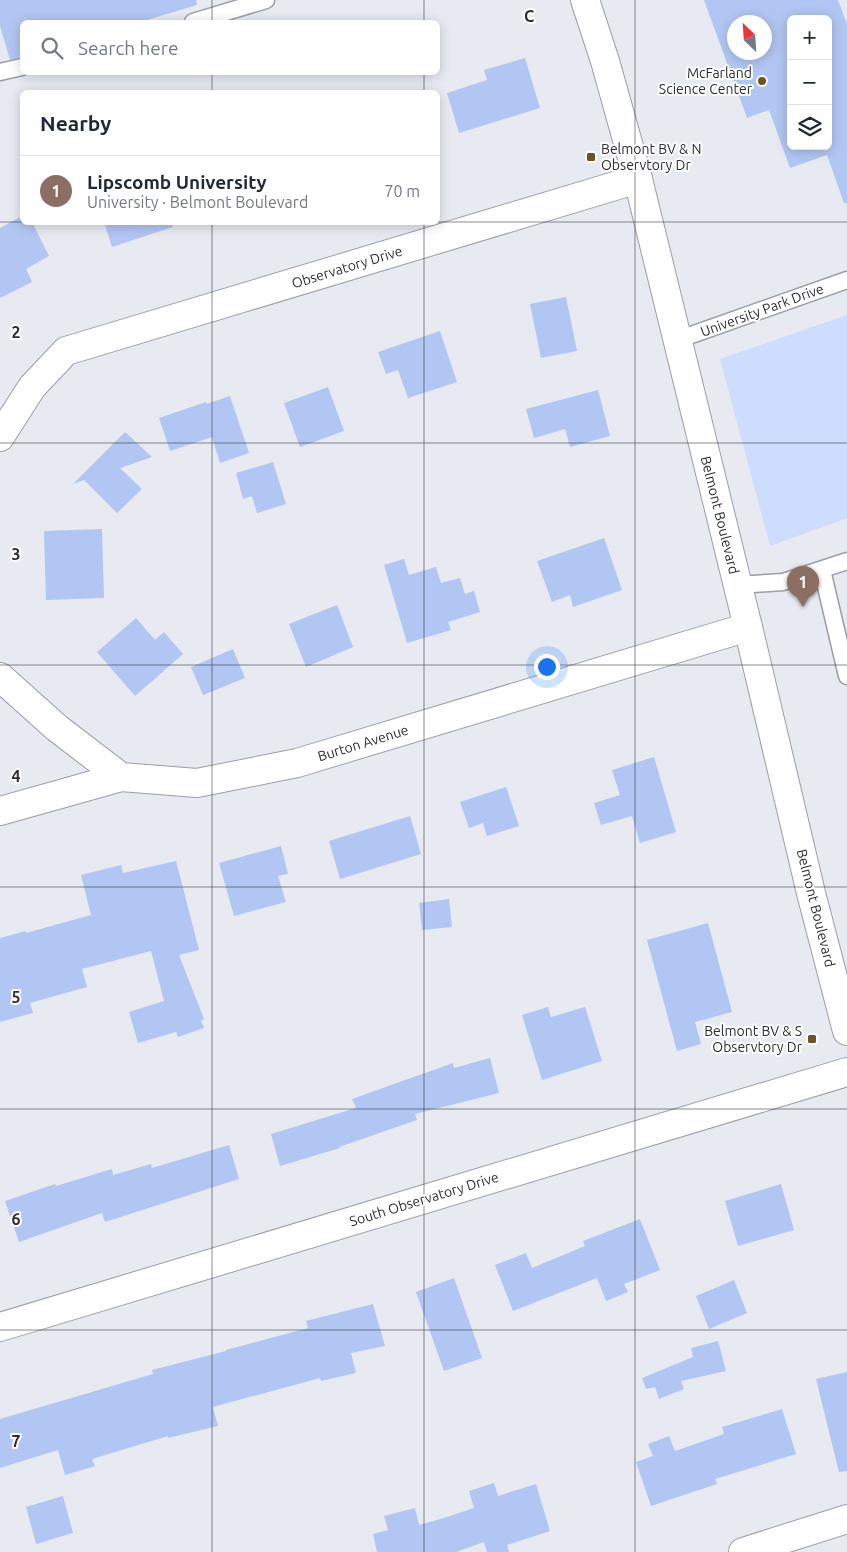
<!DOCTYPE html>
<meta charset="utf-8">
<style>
:root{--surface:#fff;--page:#f2f2f3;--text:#1f2937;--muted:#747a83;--line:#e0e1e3;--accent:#6a5524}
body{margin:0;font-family:Ubuntu,sans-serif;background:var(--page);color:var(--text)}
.controls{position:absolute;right:15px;top:15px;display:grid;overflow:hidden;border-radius:8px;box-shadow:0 2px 12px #0003}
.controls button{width:45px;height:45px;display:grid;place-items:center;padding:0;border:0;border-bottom:1px solid var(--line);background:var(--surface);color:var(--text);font:25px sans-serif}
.compass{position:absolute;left:727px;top:15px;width:45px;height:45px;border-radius:50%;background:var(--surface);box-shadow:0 2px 12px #0003;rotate:335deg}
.you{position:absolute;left:546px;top:666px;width:18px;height:18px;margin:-12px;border:4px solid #fff;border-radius:50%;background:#1a73e8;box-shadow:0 0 0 8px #1a73e833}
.badge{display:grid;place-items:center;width:32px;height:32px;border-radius:50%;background:var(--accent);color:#fff;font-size:16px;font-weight:700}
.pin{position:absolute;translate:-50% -41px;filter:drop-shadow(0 1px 2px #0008)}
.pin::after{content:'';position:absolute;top:26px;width:18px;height:15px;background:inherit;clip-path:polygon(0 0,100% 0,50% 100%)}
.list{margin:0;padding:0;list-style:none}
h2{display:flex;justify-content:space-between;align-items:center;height:65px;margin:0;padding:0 20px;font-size:21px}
h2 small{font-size:16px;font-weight:400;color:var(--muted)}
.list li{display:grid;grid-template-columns:32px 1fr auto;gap:15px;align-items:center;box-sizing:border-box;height:70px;padding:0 20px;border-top:1px solid var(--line)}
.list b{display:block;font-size:19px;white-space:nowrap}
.list p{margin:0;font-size:16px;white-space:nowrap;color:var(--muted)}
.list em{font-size:16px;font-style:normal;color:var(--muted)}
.icon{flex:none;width:28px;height:28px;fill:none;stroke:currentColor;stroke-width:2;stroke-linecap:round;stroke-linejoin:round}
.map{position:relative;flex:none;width:847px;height:1552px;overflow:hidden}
.search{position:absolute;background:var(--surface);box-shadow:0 2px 12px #0003;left:20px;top:20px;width:420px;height:55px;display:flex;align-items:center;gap:12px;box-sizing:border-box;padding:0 18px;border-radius:8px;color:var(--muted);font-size:19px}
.panel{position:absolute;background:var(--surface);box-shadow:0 2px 12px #0003;left:20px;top:90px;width:420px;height:135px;border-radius:8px}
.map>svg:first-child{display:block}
.green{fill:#cedcfd}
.building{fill:#b2c6f3;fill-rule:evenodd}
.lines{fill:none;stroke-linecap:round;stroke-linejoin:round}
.lane-casing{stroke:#9b9ea5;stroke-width:19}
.street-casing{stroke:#9b9ea5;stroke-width:30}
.secondary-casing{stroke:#9b9ea5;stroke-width:30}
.lane{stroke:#fff;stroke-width:16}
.street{stroke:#fff;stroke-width:28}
.secondary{stroke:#fff;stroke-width:28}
.grid{fill:none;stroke:#2d2e31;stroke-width:1;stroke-opacity:0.55}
.poi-dot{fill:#6a5524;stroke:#fff;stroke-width:2}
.labels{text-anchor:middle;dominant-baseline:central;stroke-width:4;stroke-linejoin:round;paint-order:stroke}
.poi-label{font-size:14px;fill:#2d2e31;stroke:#fff;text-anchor:end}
.street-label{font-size:14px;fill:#2d2e31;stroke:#fff}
.grid-label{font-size:16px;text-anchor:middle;font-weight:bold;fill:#2d2e31;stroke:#fff;stroke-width:4;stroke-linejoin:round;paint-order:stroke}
</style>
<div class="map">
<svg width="847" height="1552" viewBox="0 0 847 1552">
<rect width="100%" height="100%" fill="#e7eaf1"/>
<!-- green -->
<path class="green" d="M847 315V518L770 546 720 359Z"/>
<!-- building -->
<g class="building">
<path d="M0 0H196L197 5 140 22H22V57L10 60 0 26Z"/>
<path d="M704 0H838L847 24V203H844L827 155 790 168 769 110 747 118ZM791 19H828V146H791ZM734 22H764V52H734Z"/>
<path d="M525 58 540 108 459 133 447 93 487 80 484 70Z"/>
<path d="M22 216V222H32L49 256 26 269 32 282 0 298V228Z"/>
<path d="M104 222H172L173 227 112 247Z"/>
<path d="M566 297 577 351 541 358 530 304Z"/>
<path d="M440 331 457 382 408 398 398 370 386 374 378 352Z"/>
<path d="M328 387 344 431 300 447 284 403Z"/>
<path d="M598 390 610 436 570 447 565 429 534 438 526 409Z"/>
<path d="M230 396 249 453 220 463 212 437 170 451 159 418 206 402V404Z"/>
<path d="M125 432 152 457 120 468 142 489 117 513 84 480 73 484Z"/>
<path d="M273 462 286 504 257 513 252 496 243 499 236 473Z"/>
<path d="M102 529 104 598 46 600 44 531Z"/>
<path d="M604 538 622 590 573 607 570 595 552 602 537 561Z"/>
<path d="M404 559 409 575 436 567 441 583 460 578 465 594 474 591 480 612 448 622 451 630 407 643 384 565Z"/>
<path d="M337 605 353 647 306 667 289 624Z"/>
<path d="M136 618 155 640 164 632 183 654 135 696 97 652Z"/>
<path d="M233 649 245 678 203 695 191 667Z"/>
<path d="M654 757 676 832 640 843 632 816 601 825 594 803 620 795 612 770Z"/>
<path d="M506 787 519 826 487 836 483 823 469 828 460 802Z"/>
<path d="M410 816 421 854 340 879 329 841Z"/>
<path d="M281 846 288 874 278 876 286 902 234 916 219 863Z"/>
<path d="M176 861 199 950 179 955 204 1019 201 1021 204 1028 178 1037 176 1032 138 1043 129 1012 164 1001 151 951 82 969 87 987 30 1003 33 1013 0 1022V938L26 931V933L91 915 81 875 121 865 123 873Z"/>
<path d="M449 899 452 927 422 930 419 903Z"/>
<path d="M708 923 732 1012 695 1022 701 1044 677 1051 647 940Z"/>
<path d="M548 1007 551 1017 585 1007 602 1061 542 1080 522 1015Z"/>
<path d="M490 1058 499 1093 415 1114 417 1120 339 1147 340 1148 280 1166 271 1134 356 1108 352 1099 453 1063 454 1068Z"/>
<path d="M229 1145 239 1179 105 1222 102 1213 19 1242 5 1201 55 1184 56 1186 112 1169 113 1175 151 1164 152 1168Z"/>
<path d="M781 1184 794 1230 738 1246 725 1201Z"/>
<path d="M640 1219 660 1270 624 1284 628 1292 606 1301 597 1278 513 1311 495 1265 526 1253 532 1268 585 1246 583 1241Z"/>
<path d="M454 1278 482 1358 444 1371 416 1292Z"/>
<path d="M734 1280 747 1313 709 1329 696 1296Z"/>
<path d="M373 1304 385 1346 351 1353 356 1373 321 1381 320 1378 213 1407 218 1426 168 1438V1436L92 1459 95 1466 65 1475 58 1450 0 1468V1419L153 1374 152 1370 226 1351V1350L308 1328 306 1321Z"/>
<path d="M718 1341 726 1371 681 1381 684 1389 659 1399 655 1387 646 1389 642 1378 693 1357 691 1348Z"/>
<path d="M847 1372V1471L839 1472 816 1379Z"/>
<path d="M782 1409 796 1454 715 1479 717 1484 651 1506 636 1462 653 1456 648 1444 669 1436 675 1451 724 1434 722 1427Z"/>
<path d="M494 1483 498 1496 536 1484 550 1531 507 1545 509 1552H487L484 1542 456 1552H377L373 1534 388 1530 384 1516 415 1508 419 1525 444 1518 474 1508 469 1491Z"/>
<path d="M63 1496 73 1533 36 1544 26 1507Z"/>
</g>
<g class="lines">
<defs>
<g id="lane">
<path d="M193 22 266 0"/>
<path d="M0 72 22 67"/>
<path d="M677 340 847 280"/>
<path d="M822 570 847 676"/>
<path d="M737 585 783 582 847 561"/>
</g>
<g id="street">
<path d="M0 437 32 387 66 351 638 179"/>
<path d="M0 677 57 728 121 777 197 783 297 763 748 627"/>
<path d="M0 811 121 777"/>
<path d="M0 1327 847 1072"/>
<path d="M743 1552 847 1519"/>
</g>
<path id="secondary" d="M585 0 605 61 638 179 748 627 811 893 847 1031"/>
</defs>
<!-- lane casing -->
<use href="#lane" class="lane-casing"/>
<!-- street casing -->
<use href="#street" class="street-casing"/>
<!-- secondary casing -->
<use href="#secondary" class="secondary-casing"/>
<!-- lane -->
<use href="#lane" class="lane"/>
<!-- street -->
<use href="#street" class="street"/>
<!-- secondary -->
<use href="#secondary" class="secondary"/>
</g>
<!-- grid -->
<path class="grid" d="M212 0V22M424 0V22M635 0V1552M212 72V92M424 72V92M0 222H22M212 222V1552M424 222V1552M438 222H847M0 443H847M0 665H847M0 887H847M0 1109H847M0 1330H847"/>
<!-- markers -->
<g class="poi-dot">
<circle cx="762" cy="81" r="5"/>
<rect x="586" y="152" width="10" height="10" rx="2.5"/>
<rect x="807" y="1034" width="10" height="10" rx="2.5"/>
</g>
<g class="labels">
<!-- poi labels -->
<g class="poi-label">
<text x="752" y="73">McFarland<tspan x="752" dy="16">Science Center</tspan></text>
<text x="601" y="149" text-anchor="start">Belmont BV &amp; N<tspan x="601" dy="16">Observtory Dr</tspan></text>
<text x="802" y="1031">Belmont BV &amp; S<tspan x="802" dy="16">Observtory Dr</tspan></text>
</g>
<!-- street labels -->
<g class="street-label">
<text transform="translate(347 267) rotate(-17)">Observatory Drive</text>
<text transform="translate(762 310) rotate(-20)">University Park Drive</text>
<text transform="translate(720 515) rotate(76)">Belmont Boulevard</text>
<text transform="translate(363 743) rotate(-17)">Burton Avenue</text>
<text transform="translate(816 908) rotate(76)">Belmont Boulevard</text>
<text transform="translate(424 1199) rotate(-17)">South Observatory Drive</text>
</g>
</g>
<g class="grid-label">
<text x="529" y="22">C</text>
<text x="16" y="338">2</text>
<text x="16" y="560">3</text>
<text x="16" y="782">4</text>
<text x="16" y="1003">5</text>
<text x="16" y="1225">6</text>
<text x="16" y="1447">7</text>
</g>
</svg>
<div class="controls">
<button>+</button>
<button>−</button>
<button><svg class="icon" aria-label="layers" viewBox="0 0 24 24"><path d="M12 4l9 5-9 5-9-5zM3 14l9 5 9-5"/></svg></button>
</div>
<svg class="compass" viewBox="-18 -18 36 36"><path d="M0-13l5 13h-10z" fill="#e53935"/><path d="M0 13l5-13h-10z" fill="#747a83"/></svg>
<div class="you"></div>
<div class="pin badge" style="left:803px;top:607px;background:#8d6e63">1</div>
<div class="search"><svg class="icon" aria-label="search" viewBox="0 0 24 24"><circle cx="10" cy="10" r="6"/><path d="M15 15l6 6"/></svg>Search here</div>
<section class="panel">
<h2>Nearby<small></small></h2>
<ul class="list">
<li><span class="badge" style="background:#8d6e63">1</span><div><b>Lipscomb University</b><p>University · Belmont Boulevard</p></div><em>70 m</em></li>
</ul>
</section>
</div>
